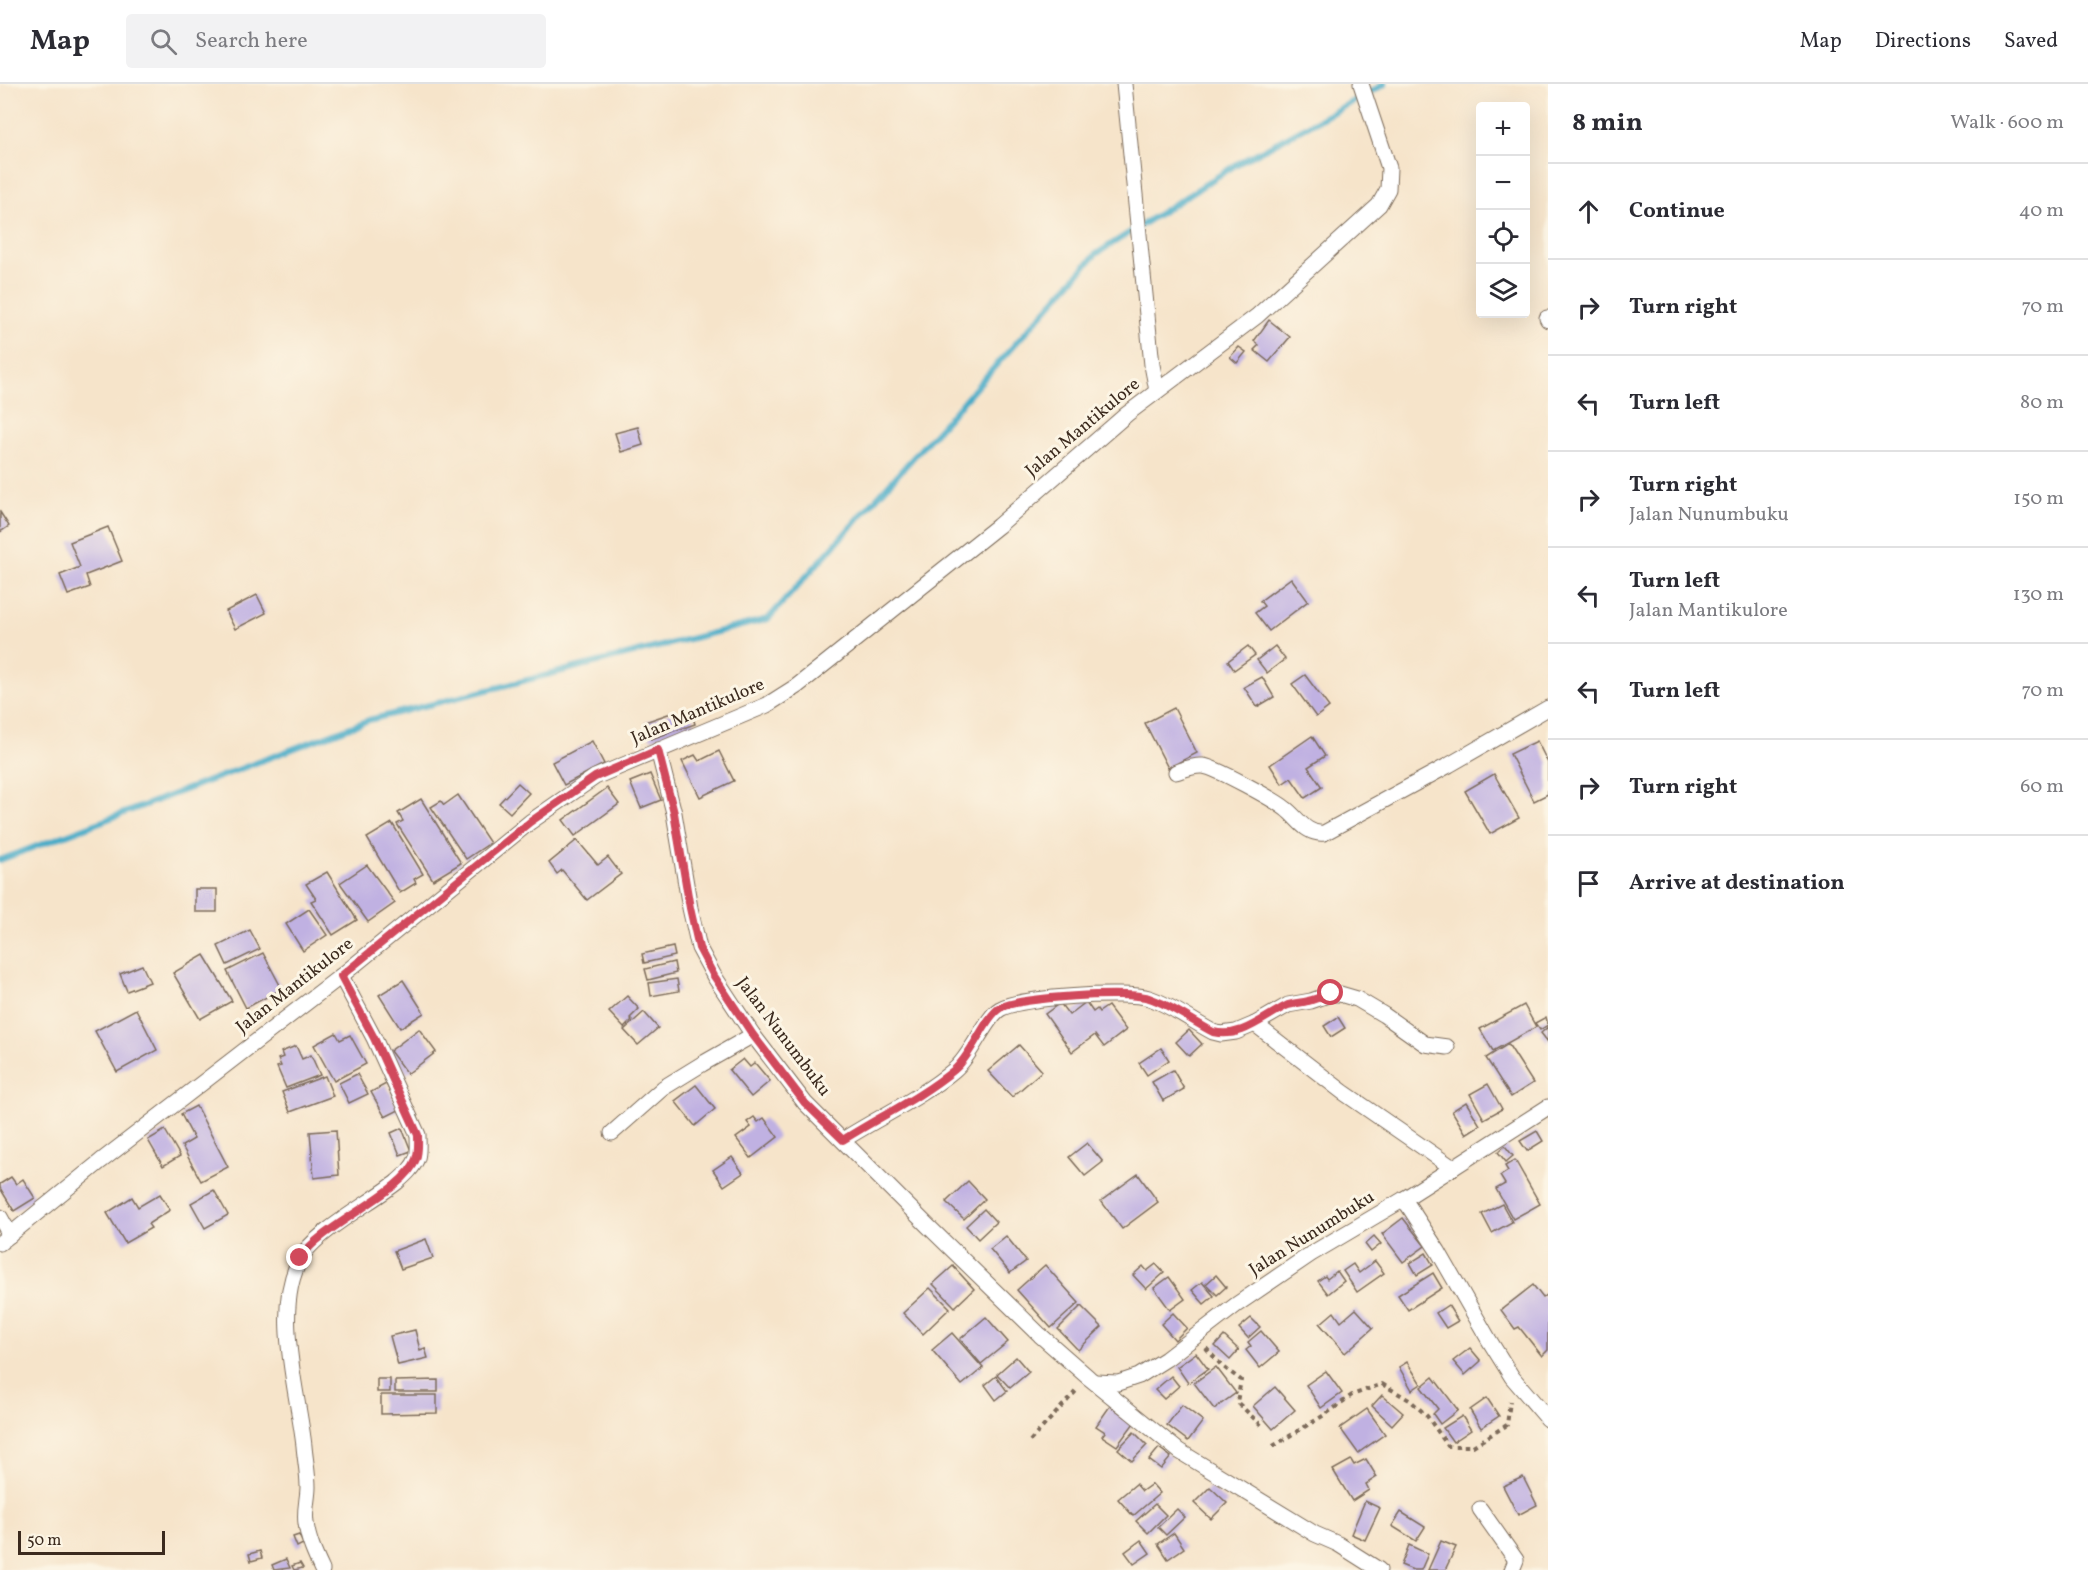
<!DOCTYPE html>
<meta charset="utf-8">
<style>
:root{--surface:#fff;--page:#f2f2f3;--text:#2b2b33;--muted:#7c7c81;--line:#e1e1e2}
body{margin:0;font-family:Vollkorn,serif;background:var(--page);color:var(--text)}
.controls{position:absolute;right:18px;top:18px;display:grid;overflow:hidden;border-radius:6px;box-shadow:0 6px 24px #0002}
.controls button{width:54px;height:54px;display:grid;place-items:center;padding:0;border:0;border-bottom:2px solid var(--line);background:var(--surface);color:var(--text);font:30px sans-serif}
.scale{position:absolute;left:18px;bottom:15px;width:147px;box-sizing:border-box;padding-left:6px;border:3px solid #3b2a1e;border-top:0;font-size:16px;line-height:21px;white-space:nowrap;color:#3b2a1e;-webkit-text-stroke:4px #fcf5e5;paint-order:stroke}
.stop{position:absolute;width:18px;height:18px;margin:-14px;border:4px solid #d1495b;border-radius:50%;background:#fff}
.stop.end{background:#d1495b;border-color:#fff;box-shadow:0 2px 6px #0008}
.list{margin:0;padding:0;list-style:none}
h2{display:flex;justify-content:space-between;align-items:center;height:78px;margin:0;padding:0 24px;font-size:26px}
h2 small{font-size:20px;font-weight:400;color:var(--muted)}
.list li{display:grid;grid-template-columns:39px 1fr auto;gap:18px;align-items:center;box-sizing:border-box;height:96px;padding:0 24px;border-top:2px solid var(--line)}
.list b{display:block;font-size:22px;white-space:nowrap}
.list p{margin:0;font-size:20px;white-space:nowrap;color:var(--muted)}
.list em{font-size:20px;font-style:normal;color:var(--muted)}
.icon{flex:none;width:33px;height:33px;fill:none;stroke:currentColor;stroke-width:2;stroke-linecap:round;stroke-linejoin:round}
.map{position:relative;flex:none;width:1548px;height:1486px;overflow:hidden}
header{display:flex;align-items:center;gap:36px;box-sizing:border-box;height:84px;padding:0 30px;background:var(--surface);border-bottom:2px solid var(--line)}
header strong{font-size:28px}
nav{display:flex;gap:33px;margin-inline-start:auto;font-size:21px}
.search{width:420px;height:54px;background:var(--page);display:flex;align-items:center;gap:15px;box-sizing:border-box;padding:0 21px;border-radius:6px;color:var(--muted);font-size:22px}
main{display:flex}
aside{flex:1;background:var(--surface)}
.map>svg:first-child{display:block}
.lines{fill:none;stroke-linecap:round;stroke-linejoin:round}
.stream{stroke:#48acc8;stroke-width:6}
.building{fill:#c0b1e2}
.minor-casing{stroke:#7c6b5a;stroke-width:17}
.path{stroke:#7c6b5a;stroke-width:4;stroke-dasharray:4.5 4.5;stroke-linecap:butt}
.minor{stroke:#fff;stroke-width:15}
.route{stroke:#d1495b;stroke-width:8}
.labels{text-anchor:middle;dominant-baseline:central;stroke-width:6;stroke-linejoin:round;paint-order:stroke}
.street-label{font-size:18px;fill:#3b2a1e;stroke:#fcf5e5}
</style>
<header>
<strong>Map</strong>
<div class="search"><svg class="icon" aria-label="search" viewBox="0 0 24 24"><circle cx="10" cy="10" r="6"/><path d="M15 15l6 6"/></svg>Search here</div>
<nav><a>Map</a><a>Directions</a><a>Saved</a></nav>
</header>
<main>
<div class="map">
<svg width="1548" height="1486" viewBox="0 0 1548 1486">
<rect width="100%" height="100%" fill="#fcf5e5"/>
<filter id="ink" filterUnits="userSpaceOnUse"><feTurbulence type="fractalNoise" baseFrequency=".0167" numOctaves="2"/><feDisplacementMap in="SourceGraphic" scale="12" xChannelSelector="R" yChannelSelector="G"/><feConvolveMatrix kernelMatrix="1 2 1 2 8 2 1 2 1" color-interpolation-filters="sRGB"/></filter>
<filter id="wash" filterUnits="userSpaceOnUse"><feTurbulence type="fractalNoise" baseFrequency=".008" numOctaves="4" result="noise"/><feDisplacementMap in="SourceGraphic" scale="24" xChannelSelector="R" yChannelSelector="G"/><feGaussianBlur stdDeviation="1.35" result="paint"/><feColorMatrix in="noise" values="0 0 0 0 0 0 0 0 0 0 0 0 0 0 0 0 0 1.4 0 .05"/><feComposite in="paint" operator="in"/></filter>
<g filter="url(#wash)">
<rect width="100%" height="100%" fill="#f6e4ca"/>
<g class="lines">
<!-- stream -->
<path class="stream" d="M0 776 369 636 768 535 1096 170 1237 80 1385 0"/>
</g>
<g id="blocks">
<!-- building -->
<g class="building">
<path d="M1269 236 1290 253 1269 278 1254 266 1259 261 1254 257Z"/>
<path d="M1239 263 1246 268 1237 279 1230 273Z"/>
<path d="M638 343 643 361 621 368 615 349Z"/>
<path d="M0 428 9 442 0 448Z"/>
<path d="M108 443 122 477 86 491 90 503 68 511 60 491 80 483 70 458Z"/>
<path d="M1291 494 1308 517 1269 547 1255 529 1264 522 1260 517Z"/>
<path d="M257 511 266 529 235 545 226 527Z"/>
<path d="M1248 562 1255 571 1234 586 1228 577Z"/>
<path d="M1275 562 1285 575 1267 589 1257 576Z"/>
<path d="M1305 591 1329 623 1316 633 1292 600Z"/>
<path d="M1262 593 1274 613 1257 623 1244 603Z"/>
<path d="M1174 624 1197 669 1168 684 1145 639Z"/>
<path d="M674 628 676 635 692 630 695 640 651 655 645 638Z"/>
<path d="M1312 652 1325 672 1308 683 1322 703 1305 714 1291 694 1282 700 1270 681Z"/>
<path d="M592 657 604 680 564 701 552 678Z"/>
<path d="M1537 657 1548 679V710L1534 717 1510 670Z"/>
<path d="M719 667 734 697 700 713 682 677 695 671 699 677Z"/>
<path d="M650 690 661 716 641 724 630 698Z"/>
<path d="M1494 690 1519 734 1490 750 1465 707Z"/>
<path d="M518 699 529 709 510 729 499 719Z"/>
<path d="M607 704 619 720 575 752 563 736Z"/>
<path d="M458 711 490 759 466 775 431 723 441 717 444 721Z"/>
<path d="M421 715 461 779 433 796 397 740 403 737 398 729Z"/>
<path d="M392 739 423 790 414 795 416 799 400 809 367 754Z"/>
<path d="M577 756 598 781 608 773 621 790 587 816 562 786 557 790 549 779Z"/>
<path d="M367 781 395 819 368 838 340 799Z"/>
<path d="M327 788 357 836 333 851 311 817 316 815 306 800Z"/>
<rect x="195" y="805" width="22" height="23"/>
<path d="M309 825 327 851 303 867 286 840Z"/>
<path d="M250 846 260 865 227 881 218 862Z"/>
<path d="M673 863 675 872 644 879 642 870Z"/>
<path d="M263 869 282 905 246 924 227 887Z"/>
<path d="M204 871 232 917 200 935 173 889Z"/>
<path d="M674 878 676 889 648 896 645 885Z"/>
<path d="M142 881 150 898 127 907 120 890Z"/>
<path d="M677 895 679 907 651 912 649 899Z"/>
<path d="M403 896 424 929 400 944 379 911Z"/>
<path d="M627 912 639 925 630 934 632 936 624 944 609 928Z"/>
<path d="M1086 918 1093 928 1097 925 1099 928 1108 922 1126 946 1104 963 1095 951 1072 968 1045 930 1060 919 1069 931Z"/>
<path d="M1524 921 1536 943 1493 967 1480 945Z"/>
<path d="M136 925 157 966 117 988 95 947Z"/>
<path d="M644 928 658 944 638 961 624 946Z"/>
<path d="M1338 933 1345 944 1331 953 1324 942Z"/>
<path d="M1546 933 1548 941 1540 946 1535 939Z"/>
<path d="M1548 943V958L1541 949Z"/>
<path d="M419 945 436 968 407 990 390 967Z"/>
<path d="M1189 946 1202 960 1189 972 1176 958Z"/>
<path d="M336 949 340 956 350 951 366 980 334 997 314 961Z"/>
<path d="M1508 960 1533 999 1511 1013 1486 974Z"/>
<path d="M1019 961 1042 987 1012 1013 988 987Z"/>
<path d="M296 962 302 975 311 971 320 991 286 1004 277 983 281 982 278 975 283 973 281 968Z"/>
<path d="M1161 964 1169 976 1147 991 1139 979Z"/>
<path d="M743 975 750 983 755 979 770 997 751 1013 729 986Z"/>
<path d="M1173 986 1184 1005 1163 1017 1152 998Z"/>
<path d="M357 990 368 1010 349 1019 339 999Z"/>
<path d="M325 992 333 1012 290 1028 282 1008Z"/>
<path d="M386 1000 399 1026 385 1033 371 1008Z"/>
<path d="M1488 1000 1502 1025 1484 1035 1470 1010Z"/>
<path d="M696 1001 715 1025 695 1042 675 1017Z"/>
<path d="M1466 1018 1480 1041 1466 1050 1452 1027Z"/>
<path d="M196 1022 228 1083 201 1097 182 1062 194 1055 181 1030Z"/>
<path d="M754 1033 758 1038 764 1034 778 1053 751 1074 736 1054 751 1043 747 1038Z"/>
<path d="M402 1044 411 1067 400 1071 391 1049Z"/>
<path d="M165 1046 180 1072 163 1082 148 1056Z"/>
<path d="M336 1046 339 1091 314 1094 310 1048Z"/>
<path d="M1537 1047 1543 1057 1527 1067 1520 1057Z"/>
<path d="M1087 1059 1103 1078 1085 1092 1069 1073Z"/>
<path d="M1505 1062 1513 1072 1506 1078 1498 1068Z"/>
<path d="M732 1073 743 1089 724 1102 713 1086Z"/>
<path d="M1515 1076 1540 1120 1513 1135 1496 1105 1505 1100 1500 1092 1508 1087 1505 1082Z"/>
<path d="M1138 1090 1158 1118 1122 1145 1101 1117Z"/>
<path d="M11 1093 16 1100 23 1095 35 1114 14 1127 0 1104V1100Z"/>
<path d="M968 1097 985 1115 964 1135 946 1118Z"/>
<path d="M214 1106 228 1131 205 1144 191 1119Z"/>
<path d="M160 1110 170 1126 148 1140 151 1144 125 1159 107 1129 132 1113 138 1123Z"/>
<path d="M1502 1120 1512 1138 1492 1149 1482 1130Z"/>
<path d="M984 1125 996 1138 978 1155 966 1142Z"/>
<path d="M1403 1134 1425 1162 1403 1178 1382 1150Z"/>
<path d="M1006 1152 1026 1177 1010 1189 990 1165Z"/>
<path d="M1374 1152 1381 1160 1371 1168 1365 1160Z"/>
<path d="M426 1155 433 1174 401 1185 394 1167Z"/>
<path d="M1426 1169 1433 1181 1417 1191 1410 1179Z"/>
<path d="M1375 1177 1384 1189 1357 1208 1343 1187 1353 1180 1359 1189Z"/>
<path d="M1156 1180 1164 1189 1146 1205 1133 1191 1143 1182 1147 1187Z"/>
<path d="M1045 1181 1079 1219 1051 1244 1017 1206Z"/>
<path d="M953 1182 974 1205 955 1223 933 1200Z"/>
<path d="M1337 1187 1344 1197 1328 1210 1318 1197 1325 1192 1327 1195Z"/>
<path d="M1433 1189 1442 1204 1408 1226 1398 1211Z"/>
<path d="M1216 1191 1226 1203 1217 1211 1206 1200Z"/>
<path d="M1169 1193 1185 1215 1170 1226 1154 1204Z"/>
<path d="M1202 1198 1214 1212 1204 1220 1192 1206Z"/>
<path d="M1533 1201 1543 1214 1548 1210V1266L1542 1272 1519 1243 1515 1245 1501 1226Z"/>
<path d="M930 1204 950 1224 923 1250 903 1229Z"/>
<path d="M1448 1221 1458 1237 1446 1244 1436 1229Z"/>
<path d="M1081 1222 1102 1243 1078 1266 1058 1245Z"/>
<path d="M1356 1225 1373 1244 1345 1269 1320 1240 1334 1228 1341 1238Z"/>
<path d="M1173 1229 1187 1244 1175 1256 1161 1240Z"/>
<path d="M986 1233 1008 1258 981 1280 960 1255Z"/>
<path d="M1251 1234 1260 1243 1248 1254 1239 1244Z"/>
<path d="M415 1246 420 1266 425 1264 428 1274 398 1281 390 1252Z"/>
<path d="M1261 1247 1279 1268 1260 1284 1246 1266 1251 1262 1248 1258Z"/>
<path d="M952 1249 983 1284 962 1301 932 1266Z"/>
<path d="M1224 1252 1239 1266 1230 1276 1215 1262Z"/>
<path d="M1470 1264 1481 1277 1465 1291 1453 1277Z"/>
<path d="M1196 1269 1208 1285 1188 1299 1177 1283Z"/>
<path d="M1016 1273 1029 1288 1010 1304 997 1290Z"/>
<path d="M1407 1278 1421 1300 1412 1306 1399 1283Z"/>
<path d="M1216 1283 1236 1309 1214 1325 1194 1299Z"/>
<path d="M1326 1287 1342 1309 1321 1324 1306 1301Z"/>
<path d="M996 1292 1007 1307 996 1316 985 1301Z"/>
<path d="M1171 1292 1179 1302 1164 1315 1155 1306Z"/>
<path d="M1433 1293 1458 1326 1440 1340 1433 1330 1438 1325 1421 1303Z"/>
<rect x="377" y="1295" width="13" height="13"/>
<path d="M438 1296V1308H395V1297Z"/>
<path d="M1275 1303 1295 1326 1273 1345 1253 1322Z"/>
<path d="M381 1311H437V1329L381 1330Z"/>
<path d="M1382 1311 1403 1329 1392 1341 1372 1322Z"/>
<path d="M1487 1314 1499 1332 1481 1344 1470 1326Z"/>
<path d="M1182 1321 1203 1337 1188 1357 1167 1341Z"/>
<path d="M1110 1322 1134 1339 1117 1362 1102 1352 1105 1348 1096 1342Z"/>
<path d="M1367 1325 1385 1350 1358 1369 1340 1344Z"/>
<path d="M1462 1332 1471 1346 1453 1358 1443 1344Z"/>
<path d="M1134 1348 1147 1361 1132 1377 1118 1365Z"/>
<path d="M1159 1364 1171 1373 1161 1385 1149 1376Z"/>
<path d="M1366 1375 1377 1393 1366 1400 1369 1406 1352 1417 1333 1386 1351 1376 1354 1381Z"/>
<path d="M1523 1393 1537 1421 1518 1431 1503 1402Z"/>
<path d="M1136 1400 1142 1407 1152 1400 1160 1409 1133 1432 1118 1415Z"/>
<path d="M1210 1403 1227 1419 1211 1435 1194 1419Z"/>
<path d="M1365 1417 1380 1424 1365 1456 1351 1450Z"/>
<path d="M1155 1420 1166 1431 1148 1449 1136 1437Z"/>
<path d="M1177 1425 1185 1433 1166 1451 1158 1443Z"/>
<path d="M1401 1428 1425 1443 1416 1457 1392 1442Z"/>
<path d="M1174 1449 1184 1464 1168 1475 1158 1460Z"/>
<path d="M299 1451 303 1460 297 1463 293 1453Z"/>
<path d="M1141 1456 1150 1469 1134 1480 1125 1468Z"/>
<path d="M1441 1457 1456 1463 1445 1486H1428Z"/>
<path d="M1409 1461 1428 1470 1421 1486H1413L1401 1481Z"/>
<path d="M260 1467 262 1474 251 1477 249 1470Z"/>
<path d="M286 1475 290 1484 274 1486 272 1481Z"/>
<path d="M300 1479 303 1484 294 1486 292 1482Z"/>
</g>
</g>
</g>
<g filter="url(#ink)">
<use href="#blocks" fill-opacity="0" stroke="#7c6b5a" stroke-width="1.5"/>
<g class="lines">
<defs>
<g id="minor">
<path d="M1124 0 1152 281 1157 307"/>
<path d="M1547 234 1548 236"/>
<path d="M658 666 674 729 690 824 699 864 714 892 753 951 805 1019 928 1142 1040 1251 1089 1294 1179 1367 1315 1450 1338 1460 1379 1486"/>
<path d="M1176 688C1185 685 1194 681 1203 682 1215 683 1275 716 1286 725 1298 734 1306 751 1324 749L1449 681 1548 624"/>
<path d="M1255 940 1343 1008 1453 1084"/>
<path d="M612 1049 663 1004 702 980 753 951"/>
<path d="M843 1056C879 1033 921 1014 954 986 972 971 986 933 1000 925 1019 913 1127 907 1149 914 1171 921 1192 937 1213 948L1221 950 1236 948 1255 940 1288 921 1311 917 1331 910H1340L1357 915 1384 931 1425 960 1447 963"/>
<path d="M1404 1115 1438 1167 1489 1256 1512 1293 1548 1335"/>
<path d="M0 1133 10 1151"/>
<path d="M0 1159 101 1077 341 892 530 738 595 693 767 621 797 602 998 442 1127 330 1257 232 1379 121 1388 105 1389 84 1361 0"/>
<path d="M1095 1298 1118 1299 1139 1292 1166 1275 1236 1221 1311 1170 1404 1115 1548 1023"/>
<path d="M1480 1425 1516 1476 1512 1486"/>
<path d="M322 1486C315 1471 308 1456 306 1439 304 1427 308 1414 308 1403 308 1389 305 1375 304 1362 298 1307 272 1224 301 1174 314 1149 372 1118 397 1098 405 1091 413 1084 417 1074 419 1067 418 1059 418 1051L374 954 341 892"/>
</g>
</defs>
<!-- minor casing -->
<use href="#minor" class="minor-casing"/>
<!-- path -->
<g class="path">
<path d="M1206 1264 1222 1282 1241 1296 1237 1318 1262 1342"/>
<path d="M1030 1357 1078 1305"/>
<path d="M1273 1362 1326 1330 1352 1311 1382 1300 1411 1317 1427 1332 1448 1362H1473L1507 1341 1510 1317"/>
</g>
<!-- minor -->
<use href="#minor" class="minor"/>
</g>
</g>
<g class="lines" filter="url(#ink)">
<!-- route -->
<path class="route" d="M300 1174C324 1139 405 1108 416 1075 419 1067 418 1059 418 1051L374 954 341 892 530 738 595 693 658 666 674 729 690 824 699 864 714 892 753 951 805 1019 843 1056C879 1033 920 1014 954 986 972 971 985 933 1000 924 1019 913 1127 907 1149 914 1171 921 1192 937 1213 948 1241 955 1262 934 1286 922 1292 919 1301 919 1308 917 1316 915 1323 912 1331 909"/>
</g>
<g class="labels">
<!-- street labels -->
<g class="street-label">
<text transform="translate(1083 344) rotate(-40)">Jalan Mantikulore</text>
<text transform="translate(698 628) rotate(-23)">Jalan Mantikulore</text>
<text transform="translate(295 902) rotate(-38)">Jalan Mantikulore</text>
<text transform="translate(783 953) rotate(53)">Jalan Nunumbuku</text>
<text transform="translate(1312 1150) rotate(-32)">Jalan Nunumbuku</text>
</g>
</g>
</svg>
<div class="controls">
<button>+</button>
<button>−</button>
<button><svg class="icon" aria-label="locate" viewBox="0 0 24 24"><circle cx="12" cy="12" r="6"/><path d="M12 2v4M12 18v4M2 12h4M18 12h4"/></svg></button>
<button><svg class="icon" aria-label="layers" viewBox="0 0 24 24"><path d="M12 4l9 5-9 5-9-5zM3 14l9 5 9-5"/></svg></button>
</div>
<div class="scale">50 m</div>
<div class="stop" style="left:1331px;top:909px"></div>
<div class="stop end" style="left:300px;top:1174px"></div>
</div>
<aside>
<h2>8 min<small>Walk · 600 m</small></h2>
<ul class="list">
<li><svg class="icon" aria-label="ahead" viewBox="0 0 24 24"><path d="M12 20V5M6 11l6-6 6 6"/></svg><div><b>Continue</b></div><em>40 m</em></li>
<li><svg class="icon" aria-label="right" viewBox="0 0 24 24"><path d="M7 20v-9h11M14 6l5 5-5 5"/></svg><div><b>Turn right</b></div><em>70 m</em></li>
<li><svg class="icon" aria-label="left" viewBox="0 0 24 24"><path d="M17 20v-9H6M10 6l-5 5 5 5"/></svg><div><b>Turn left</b></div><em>80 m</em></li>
<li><svg class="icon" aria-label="right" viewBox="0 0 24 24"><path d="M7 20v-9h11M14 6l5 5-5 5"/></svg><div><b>Turn right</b><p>Jalan Nunumbuku</p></div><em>150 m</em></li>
<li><svg class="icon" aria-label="left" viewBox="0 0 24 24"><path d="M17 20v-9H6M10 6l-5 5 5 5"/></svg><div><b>Turn left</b><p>Jalan Mantikulore</p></div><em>130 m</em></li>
<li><svg class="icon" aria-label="left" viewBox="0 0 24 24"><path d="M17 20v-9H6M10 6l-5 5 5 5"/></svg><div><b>Turn left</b></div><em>70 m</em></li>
<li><svg class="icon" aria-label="right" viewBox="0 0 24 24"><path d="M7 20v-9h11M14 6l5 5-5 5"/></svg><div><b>Turn right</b></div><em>60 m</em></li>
<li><svg class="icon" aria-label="arrive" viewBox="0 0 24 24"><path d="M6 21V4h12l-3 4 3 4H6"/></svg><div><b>Arrive at destination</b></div></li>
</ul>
</aside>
</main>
